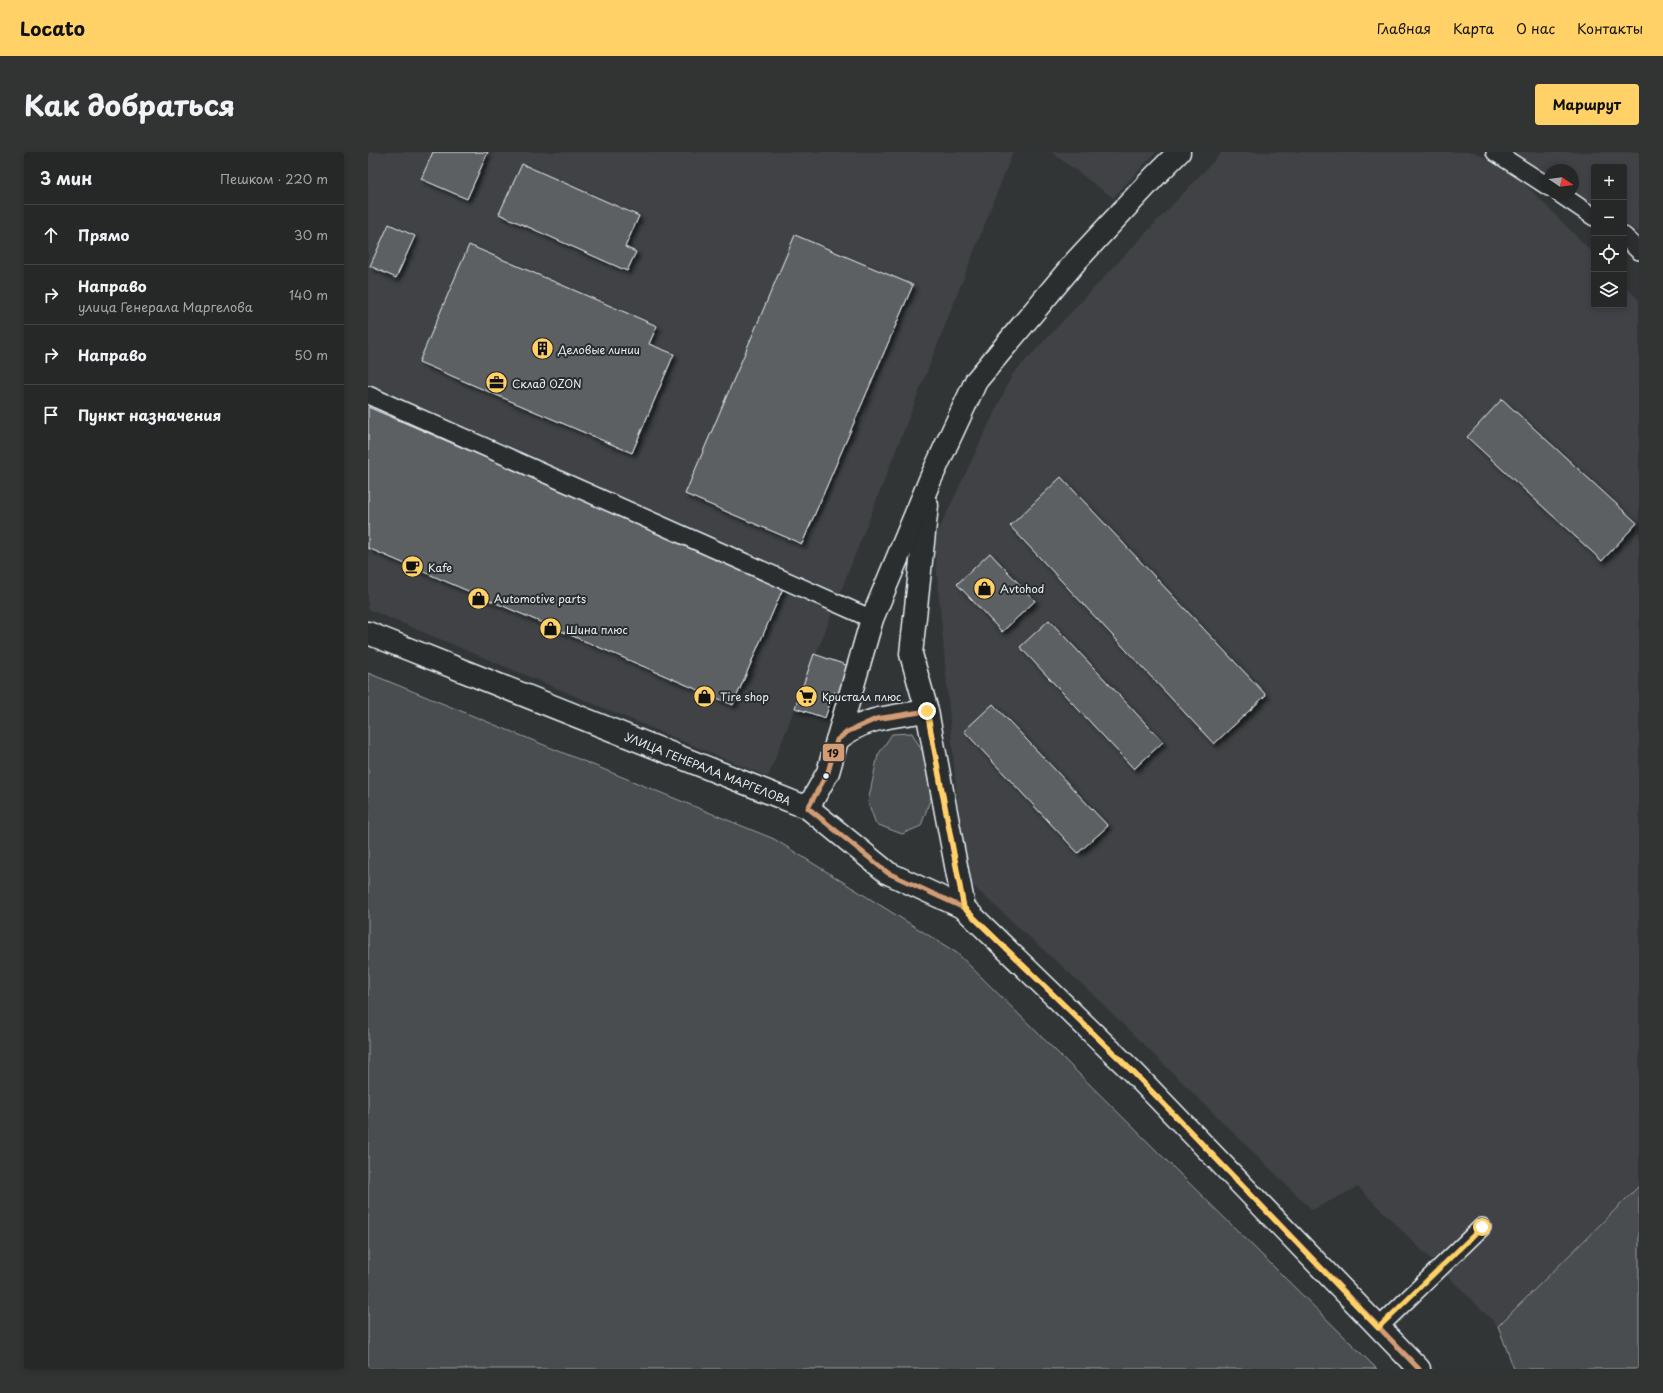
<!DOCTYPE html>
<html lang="ru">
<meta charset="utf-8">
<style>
:root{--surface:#262828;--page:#323434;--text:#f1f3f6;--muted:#a4a6a8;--line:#424445;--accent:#ffd166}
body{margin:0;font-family:"Playpen Sans",sans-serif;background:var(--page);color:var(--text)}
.controls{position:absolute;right:12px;top:12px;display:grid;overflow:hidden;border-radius:4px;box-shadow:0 2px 6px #0003}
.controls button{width:36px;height:36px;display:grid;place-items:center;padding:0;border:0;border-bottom:1px solid var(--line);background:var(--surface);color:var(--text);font:20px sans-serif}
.compass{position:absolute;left:1175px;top:12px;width:36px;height:36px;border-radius:50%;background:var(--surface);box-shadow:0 2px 6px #0003;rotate:103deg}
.stop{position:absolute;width:12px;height:12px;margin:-9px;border:3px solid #ffd166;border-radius:50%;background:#fff}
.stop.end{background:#ffd166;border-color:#fff;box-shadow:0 1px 4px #0008}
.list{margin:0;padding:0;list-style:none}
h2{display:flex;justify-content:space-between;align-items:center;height:52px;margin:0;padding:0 16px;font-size:17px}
h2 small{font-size:13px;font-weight:400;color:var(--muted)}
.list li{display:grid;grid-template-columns:26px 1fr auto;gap:12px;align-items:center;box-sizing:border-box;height:60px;padding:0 16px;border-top:1px solid var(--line)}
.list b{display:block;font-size:15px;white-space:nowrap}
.list p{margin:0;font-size:13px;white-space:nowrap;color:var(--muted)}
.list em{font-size:13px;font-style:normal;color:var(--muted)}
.icon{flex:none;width:22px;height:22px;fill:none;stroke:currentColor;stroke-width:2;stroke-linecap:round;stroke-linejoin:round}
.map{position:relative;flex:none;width:1271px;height:1217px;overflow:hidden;border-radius:4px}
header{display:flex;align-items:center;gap:24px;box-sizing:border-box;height:56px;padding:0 20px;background:var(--accent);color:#111}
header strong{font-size:19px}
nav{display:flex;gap:22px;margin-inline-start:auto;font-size:14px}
.intro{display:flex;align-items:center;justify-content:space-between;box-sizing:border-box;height:96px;padding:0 24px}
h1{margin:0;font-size:28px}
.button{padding:10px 18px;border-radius:4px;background:var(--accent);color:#111;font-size:14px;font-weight:700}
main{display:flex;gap:24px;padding:0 24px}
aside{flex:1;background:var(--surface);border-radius:4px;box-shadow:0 2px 6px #0003}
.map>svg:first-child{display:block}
.built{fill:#3f4244}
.green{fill:#494d4f;stroke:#989fa4}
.building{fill:#5c6063;stroke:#e8f1f8;filter:url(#shadow)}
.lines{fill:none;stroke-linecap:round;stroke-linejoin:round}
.service-casing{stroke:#e8f1f8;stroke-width:20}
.minor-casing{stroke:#e8f1f8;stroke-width:25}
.secondary-casing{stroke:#e8f1f8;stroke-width:25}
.service{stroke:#2a2d2e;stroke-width:17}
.minor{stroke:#2a2d2e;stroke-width:22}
.secondary{stroke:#2a2d2e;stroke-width:22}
.bus-1-casing{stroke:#2a2d2e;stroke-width:8}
.bus-1{stroke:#d39c74;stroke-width:5}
.route{stroke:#ffd166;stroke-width:5}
.bus-dot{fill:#e8f1f8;stroke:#2a2d2e;stroke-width:1.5}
.labels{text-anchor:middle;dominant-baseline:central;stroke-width:4;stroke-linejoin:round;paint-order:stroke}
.poi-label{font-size:11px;fill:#e8f1f8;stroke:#2a2d2e;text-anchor:start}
.street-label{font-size:11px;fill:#e8f1f8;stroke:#2a2d2e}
.line-badge{stroke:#2a2d2e;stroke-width:1.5}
.pale-badge-label{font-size:11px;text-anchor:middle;font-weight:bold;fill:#111}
</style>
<header>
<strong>Locato</strong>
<nav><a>Главная</a><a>Карта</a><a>О нас</a><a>Контакты</a></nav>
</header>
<div class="intro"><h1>Как добраться</h1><a class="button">Маршрут</a></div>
<main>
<aside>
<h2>3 мин<small>Пешком · 220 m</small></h2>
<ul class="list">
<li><svg class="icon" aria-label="ahead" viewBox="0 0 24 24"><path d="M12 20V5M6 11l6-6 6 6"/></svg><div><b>Прямо</b></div><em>30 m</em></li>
<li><svg class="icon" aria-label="right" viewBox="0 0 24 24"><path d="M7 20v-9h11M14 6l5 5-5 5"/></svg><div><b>Направо</b><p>улица Генерала Маргелова</p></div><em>140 m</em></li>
<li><svg class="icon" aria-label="right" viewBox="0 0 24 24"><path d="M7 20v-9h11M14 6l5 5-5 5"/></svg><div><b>Направо</b></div><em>50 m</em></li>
<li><svg class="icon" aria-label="arrive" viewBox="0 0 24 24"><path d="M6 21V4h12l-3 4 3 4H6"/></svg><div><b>Пункт назначения</b></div></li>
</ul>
</aside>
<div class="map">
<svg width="1271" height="1217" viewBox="0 0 1271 1217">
<defs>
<filter id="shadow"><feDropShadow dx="3.5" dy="3.5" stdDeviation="2" flood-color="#0009"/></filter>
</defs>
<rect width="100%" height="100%" fill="#323536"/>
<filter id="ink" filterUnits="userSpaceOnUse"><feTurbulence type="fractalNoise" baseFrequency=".025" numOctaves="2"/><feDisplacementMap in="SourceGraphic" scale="8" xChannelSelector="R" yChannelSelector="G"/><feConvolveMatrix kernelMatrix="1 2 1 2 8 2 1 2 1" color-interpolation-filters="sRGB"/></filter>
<g filter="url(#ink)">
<!-- built -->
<g class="built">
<path d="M0 0H645L400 625 0 457Z"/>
<path d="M683 0H788L745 46Z"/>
<path d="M854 0H1107L1152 27 1226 102V153H1256V133L1271 148V1034L1130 1174 990 1035 944 1058 719 837 596 726 566 388 644 223Z"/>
<path d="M1145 0H1271V81L1256 71V15H1226V52L1205 39V18H1181V23Z"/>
</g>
<!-- green -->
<g class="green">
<path d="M0 521 406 687 589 801 1009 1217H0Z"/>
<path d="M544 581 556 602 563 645 553 674 534 682 508 672 500 650 510 603 524 582Z"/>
<path d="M1271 1034V1217H1146L1130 1174Z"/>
</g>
<!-- building -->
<g class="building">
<path d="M65 0H120L99 47 53 27Z"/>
<path d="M154 12 271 64 257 95 268 100 259 119 131 62Z"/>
<path d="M21 72 47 84 28 126 2 114Z"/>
<path d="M427 83 545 133 434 392 317 342Z"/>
<path d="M101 93 289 174 281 192 306 202 264 301 51 210Z"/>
<path d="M1134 247 1269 371 1234 409 1099 285Z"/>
<path d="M0 255 416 434 365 553 0 396Z"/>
<path d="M693 325 898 543 846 592 642 374Z"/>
<path d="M622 401 667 449 634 480 589 432Z"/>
<path d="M681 468 795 590 766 617 652 495Z"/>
<path d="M446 502 481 514 471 542 466 540 457 566 427 556Z"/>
<path d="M625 552 740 674 710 701 596 579Z"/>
</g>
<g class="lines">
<defs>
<g id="service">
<path d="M1127 0 1181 35"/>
<path d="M1192 42 1226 65"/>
<path d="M1256 84 1271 99"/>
<path d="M0 243 504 467"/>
<path d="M1010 1176 1114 1075"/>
</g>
<g id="minor">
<path d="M559 353 543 502 559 559 596 756"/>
<path d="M469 588C495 565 527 564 559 559"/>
<path d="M440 656 460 620 504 467 562 328 608 229 708 109 787 24 811 0"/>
</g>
<g id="secondary">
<path id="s1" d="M0 481 440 656 520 721 596 756 766 921 1051 1217"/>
</g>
</defs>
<!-- service casing -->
<use href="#service" class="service-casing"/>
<!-- minor casing -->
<use href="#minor" class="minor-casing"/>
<!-- secondary casing -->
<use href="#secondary" class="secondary-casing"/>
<!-- service -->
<use href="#service" class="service"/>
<!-- minor -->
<use href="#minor" class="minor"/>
<!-- secondary -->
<use href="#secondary" class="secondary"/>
<defs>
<g id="bus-1">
<path d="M559 559 596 756 520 721 440 656 460 620 469 588 479 580 508 567Z"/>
<path d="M596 756 766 921 1051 1217"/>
</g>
</defs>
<!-- bus-1 casing -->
<use href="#bus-1" class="bus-1-casing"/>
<!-- bus-1 -->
<use href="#bus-1" class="bus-1"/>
</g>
</g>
<g class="lines" filter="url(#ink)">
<!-- route -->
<path class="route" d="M559 559 596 756 766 921 1010 1176 1114 1075"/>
</g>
<!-- icons -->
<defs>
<symbol id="building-disc" viewBox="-11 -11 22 22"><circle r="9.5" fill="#ffd166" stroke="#2a2d2e"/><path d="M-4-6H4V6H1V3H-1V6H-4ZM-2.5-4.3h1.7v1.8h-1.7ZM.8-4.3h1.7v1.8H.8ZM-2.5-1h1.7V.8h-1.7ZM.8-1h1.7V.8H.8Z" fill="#111"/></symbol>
<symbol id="office-disc" viewBox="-11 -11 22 22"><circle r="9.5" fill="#ffd166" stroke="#2a2d2e"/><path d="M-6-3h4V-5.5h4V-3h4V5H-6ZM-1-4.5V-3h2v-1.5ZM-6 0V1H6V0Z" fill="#111"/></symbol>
<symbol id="cafe-disc" viewBox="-11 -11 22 22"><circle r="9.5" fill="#ffd166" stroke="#2a2d2e"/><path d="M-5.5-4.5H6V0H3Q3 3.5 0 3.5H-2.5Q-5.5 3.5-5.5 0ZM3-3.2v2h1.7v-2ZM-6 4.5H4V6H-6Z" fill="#111"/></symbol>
<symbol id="shop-disc" viewBox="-11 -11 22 22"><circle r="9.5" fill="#ffd166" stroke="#2a2d2e"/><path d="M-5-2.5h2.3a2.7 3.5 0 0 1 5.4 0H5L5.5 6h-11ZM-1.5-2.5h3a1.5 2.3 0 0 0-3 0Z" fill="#111"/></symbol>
<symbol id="supermarket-disc" viewBox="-11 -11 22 22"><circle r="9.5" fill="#ffd166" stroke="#2a2d2e"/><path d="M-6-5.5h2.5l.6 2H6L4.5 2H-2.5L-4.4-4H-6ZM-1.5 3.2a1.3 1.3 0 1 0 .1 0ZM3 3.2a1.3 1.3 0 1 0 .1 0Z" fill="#111"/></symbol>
</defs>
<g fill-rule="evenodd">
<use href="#building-disc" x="162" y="184" width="25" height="25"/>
<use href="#office-disc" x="116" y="218" width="25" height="25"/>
<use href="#cafe-disc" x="32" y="402" width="25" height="25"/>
<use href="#shop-disc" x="604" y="424" width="25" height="25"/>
<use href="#shop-disc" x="98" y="434" width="25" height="25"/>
<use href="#shop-disc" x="170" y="464" width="25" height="25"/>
<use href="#shop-disc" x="324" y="532" width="25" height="25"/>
<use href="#supermarket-disc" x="426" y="532" width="25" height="25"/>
</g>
<!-- markers -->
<circle class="bus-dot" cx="458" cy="624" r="3.5"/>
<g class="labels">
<!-- poi labels -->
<g class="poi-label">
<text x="190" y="197">Деловые линии</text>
<text x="144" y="231">Склад OZON</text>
<text x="60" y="415">Kafe</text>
<text x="632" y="436">Avtohod</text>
<text x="126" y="446">Automotive parts</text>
<text x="198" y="477">Шина плюс</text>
<text x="352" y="544">Tire shop</text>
<text x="454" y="544">Кристалл плюс</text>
</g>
<!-- street labels -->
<g class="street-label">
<text stroke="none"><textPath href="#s1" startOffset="366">УЛИЦА ГЕНЕРАЛА МАРГЕЛОВА</textPath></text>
</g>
</g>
<rect class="line-badge" x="454" y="591" width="23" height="19" rx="4" fill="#d39c74"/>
<g class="pale-badge-label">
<text x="465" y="605">19</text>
</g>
</svg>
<div class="controls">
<button>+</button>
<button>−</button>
<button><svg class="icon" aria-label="locate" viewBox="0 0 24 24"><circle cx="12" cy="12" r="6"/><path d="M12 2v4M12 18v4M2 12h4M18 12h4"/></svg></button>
<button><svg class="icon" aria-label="layers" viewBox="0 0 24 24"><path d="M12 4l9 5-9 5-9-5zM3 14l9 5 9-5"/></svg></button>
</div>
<svg class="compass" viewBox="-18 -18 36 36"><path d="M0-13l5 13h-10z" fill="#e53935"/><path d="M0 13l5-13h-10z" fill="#a4a6a8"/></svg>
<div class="stop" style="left:1114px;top:1075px"></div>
<div class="stop end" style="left:559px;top:559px"></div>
</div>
</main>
